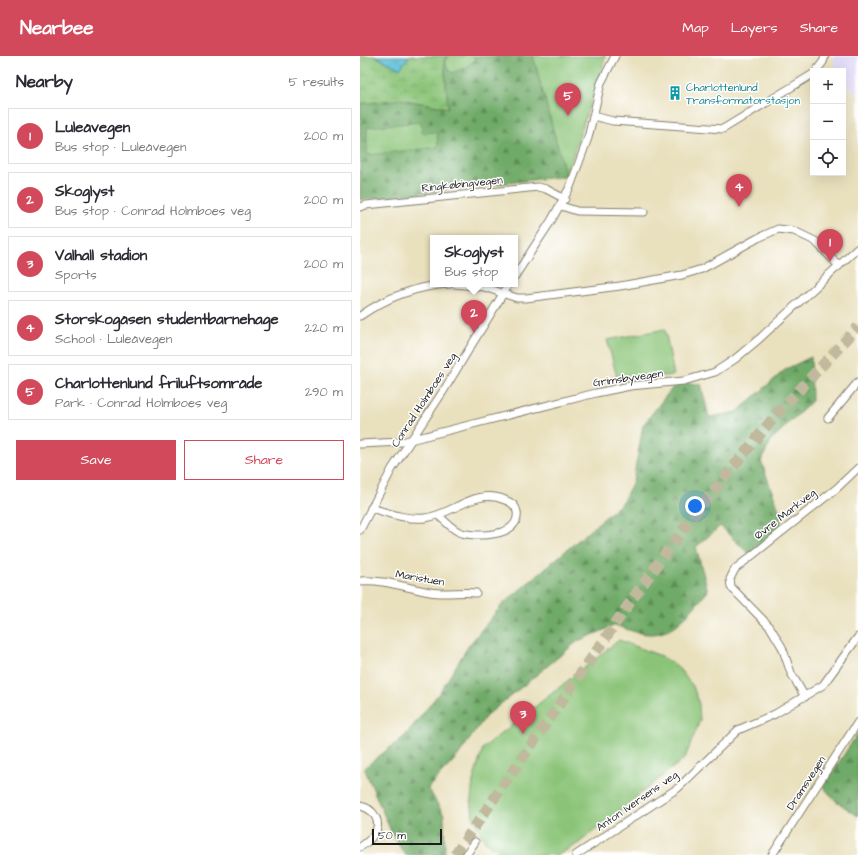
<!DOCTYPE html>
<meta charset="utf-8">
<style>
:root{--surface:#fff;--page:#f7f7f7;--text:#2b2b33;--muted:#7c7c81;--line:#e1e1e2;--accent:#d1495b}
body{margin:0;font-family:"Architects Daughter",sans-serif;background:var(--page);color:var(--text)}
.controls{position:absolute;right:12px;top:12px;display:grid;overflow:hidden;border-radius:0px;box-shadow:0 4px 16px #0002}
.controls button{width:36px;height:36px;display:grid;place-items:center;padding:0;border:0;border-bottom:1px solid var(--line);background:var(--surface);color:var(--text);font:20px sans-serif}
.scale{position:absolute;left:12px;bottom:10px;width:70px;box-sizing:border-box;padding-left:4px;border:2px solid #1c1c1c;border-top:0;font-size:11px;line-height:14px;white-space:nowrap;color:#1c1c1c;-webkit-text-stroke:3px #fff;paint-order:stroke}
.you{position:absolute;left:335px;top:450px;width:14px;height:14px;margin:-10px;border:3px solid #fff;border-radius:50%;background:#1a73e8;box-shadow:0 0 0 6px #1a73e833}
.badge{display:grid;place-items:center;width:26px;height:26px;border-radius:50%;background:var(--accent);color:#fff;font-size:13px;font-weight:700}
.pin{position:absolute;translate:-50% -33px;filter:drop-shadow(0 1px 2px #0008)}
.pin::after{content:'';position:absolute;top:21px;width:14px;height:12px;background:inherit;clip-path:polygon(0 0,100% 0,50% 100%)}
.popup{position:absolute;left:70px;top:179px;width:88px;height:52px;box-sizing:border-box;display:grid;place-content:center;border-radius:0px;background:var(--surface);filter:drop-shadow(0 1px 3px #0005);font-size:13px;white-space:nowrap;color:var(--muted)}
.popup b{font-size:15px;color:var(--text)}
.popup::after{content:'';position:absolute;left:50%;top:100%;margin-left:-8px;border:8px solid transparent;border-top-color:var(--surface)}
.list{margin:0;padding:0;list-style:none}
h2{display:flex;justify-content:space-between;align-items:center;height:52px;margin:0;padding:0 16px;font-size:17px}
h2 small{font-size:13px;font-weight:400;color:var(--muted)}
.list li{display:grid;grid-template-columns:26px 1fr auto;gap:12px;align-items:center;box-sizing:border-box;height:56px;margin:0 8px 8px;padding:0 8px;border:1px solid var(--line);border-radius:0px}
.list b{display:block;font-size:15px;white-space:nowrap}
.list p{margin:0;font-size:13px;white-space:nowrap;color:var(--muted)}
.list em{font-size:13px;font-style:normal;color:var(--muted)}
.actions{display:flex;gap:8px;padding:12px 16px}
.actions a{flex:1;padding:9px 0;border:1px solid var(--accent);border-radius:0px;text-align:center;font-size:14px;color:var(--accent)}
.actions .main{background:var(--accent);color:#fff}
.icon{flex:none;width:22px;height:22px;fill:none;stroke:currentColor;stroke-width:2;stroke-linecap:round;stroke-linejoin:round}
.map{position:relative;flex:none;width:498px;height:799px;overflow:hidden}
header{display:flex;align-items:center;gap:24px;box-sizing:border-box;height:56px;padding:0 20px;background:var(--accent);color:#fff}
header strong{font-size:19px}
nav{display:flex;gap:22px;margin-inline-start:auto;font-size:14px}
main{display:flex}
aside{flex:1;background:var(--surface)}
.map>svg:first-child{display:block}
.built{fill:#ddd5f6}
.forest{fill:url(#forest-firs);stroke:#466342}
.wetland{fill:url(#wetland-marsh);stroke:#54704a}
.park{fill:#8bc478;stroke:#54704a}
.water{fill:url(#water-waves);stroke:#3a6c79}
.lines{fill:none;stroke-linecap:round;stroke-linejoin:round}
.primary-tunnel{stroke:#c0b99d;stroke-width:11;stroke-dasharray:11 5.5;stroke-linecap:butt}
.minor-casing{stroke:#827e6c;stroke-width:9}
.minor{stroke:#fff;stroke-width:7}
.labels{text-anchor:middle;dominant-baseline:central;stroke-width:3;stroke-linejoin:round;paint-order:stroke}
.culture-label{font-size:11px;fill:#0d838f;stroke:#fff;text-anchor:start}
.street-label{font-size:11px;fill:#1c1c1c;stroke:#fff}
</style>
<header>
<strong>Nearbee</strong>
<nav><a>Map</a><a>Layers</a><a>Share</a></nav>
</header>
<main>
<aside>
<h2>Nearby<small>5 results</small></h2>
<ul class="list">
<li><span class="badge">1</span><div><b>Luleåvegen</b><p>Bus stop · Luleåvegen</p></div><em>200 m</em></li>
<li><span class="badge">2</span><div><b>Skoglyst</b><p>Bus stop · Conrad Holmboes veg</p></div><em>200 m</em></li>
<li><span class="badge">3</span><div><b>Valhall stadion</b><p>Sports</p></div><em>200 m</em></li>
<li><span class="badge">4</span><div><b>Storskogåsen studentbarnehage</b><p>School · Luleåvegen</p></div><em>220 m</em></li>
<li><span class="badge">5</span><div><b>Charlottenlund friluftsområde</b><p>Park · Conrad Holmboes veg</p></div><em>290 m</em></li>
</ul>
<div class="actions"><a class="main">Save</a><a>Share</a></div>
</aside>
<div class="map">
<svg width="498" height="799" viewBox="0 0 498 799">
<defs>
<pattern id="forest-firs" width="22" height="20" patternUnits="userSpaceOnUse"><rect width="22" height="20" fill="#70aa68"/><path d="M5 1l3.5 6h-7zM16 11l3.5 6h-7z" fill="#5b8a55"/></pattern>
<pattern id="wetland-marsh" width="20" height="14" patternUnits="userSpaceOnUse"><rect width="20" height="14" fill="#8bc478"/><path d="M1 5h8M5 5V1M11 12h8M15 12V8" fill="none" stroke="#77a867"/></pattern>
<pattern id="water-waves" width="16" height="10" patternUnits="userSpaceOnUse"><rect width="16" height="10" fill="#58bdd6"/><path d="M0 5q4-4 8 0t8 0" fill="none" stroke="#4ca2b7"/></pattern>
</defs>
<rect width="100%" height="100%" fill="#fff"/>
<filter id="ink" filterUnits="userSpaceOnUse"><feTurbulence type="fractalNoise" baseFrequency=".025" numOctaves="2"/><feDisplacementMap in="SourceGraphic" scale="8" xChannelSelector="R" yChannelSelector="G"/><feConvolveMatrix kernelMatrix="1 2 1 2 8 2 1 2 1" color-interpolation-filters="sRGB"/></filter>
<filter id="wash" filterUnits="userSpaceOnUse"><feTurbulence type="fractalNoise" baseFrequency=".012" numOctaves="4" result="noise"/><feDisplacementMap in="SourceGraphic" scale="16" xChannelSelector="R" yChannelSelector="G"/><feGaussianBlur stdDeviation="0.9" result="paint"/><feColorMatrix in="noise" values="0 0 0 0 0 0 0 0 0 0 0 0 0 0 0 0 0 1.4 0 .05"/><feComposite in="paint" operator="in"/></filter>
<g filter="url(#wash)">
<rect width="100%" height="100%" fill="#e9e0bd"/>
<!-- built -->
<path class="built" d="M474 0H498V39L483 24V15H474Z"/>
<!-- forest -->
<g class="forest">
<path d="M86 0H173L206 120 0 144V48L41 43 88 52 84 5Z"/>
<path d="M451 301 452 345 412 383 401 405 420 457 422 473 392 501 360 470 336 491 348 535C318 570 306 591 256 569L218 585 126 660 97 701 68 732 84 759 85 799H45L33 780 4 712 45 680 80 636 109 589 142 549 262 447 273 425 283 369 317 326 341 328 349 361H351L377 356 426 313Z"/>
<path d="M498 677V760L477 746 463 731Z"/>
</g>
<!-- wetland -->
<path class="wetland" d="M0 0H15L40 12 49 0H86L84 5 88 52 41 43 0 48Z"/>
<!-- park -->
<g class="park">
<path d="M88 0H115V4L108 10 92 17C85 12 85 7 88 0Z"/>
<path d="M173 0H246L206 120Z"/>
<path d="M61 66 62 77 77 76 78 91 7 99V71Z"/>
<path d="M305 273 314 319 258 325 247 284Z"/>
<path d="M259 584 301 600 316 609 333 630 339 648 340 664 325 702 219 787 198 799H147L129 789 122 781 113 761 111 743 113 725 123 692Z"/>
</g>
<!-- water -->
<path class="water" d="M15 0H49L40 13Z"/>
</g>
<g filter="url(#ink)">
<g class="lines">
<!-- primary-tunnel -->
<path class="primary-tunnel" d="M95 799 278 535 336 456 416 359 498 271"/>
<defs>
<g id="minor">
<path d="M456 15 463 6 465 0"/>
<path d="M233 60 253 65 363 73 453 18"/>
<path d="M201 150 217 155 284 156"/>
<path d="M0 151 6 149 178 131 186 133 205 143"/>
<path d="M155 220 191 165 210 131 228 82 241 27 255 0"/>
<path d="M95 228 124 231 157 242H166L260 230 322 219 342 213 398 182 418 173 434 175 455 185 479 210"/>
<path d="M0 260C27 241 57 230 90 228"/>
<path d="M468 362 498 326"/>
<path d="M0 388 42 386 236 337 270 330 324 325 355 316 375 303 399 283 498 192"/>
<path d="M11 452C28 457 46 464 65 462 93 459 115 431 145 444 151 446 156 450 157 456 161 481 114 482 99 476 91 472 85 465 78 459"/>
<path d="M0 474 32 413 84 334 149 228"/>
<path d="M0 525C24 523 47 532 70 536 86 539 101 535 116 537"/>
<path d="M445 641 431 617 422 591 410 571 371 531 370 523 375 513 477 432 498 412"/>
<path d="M0 750C13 752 23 766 14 778 11 783 5 788 0 791"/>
<path d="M106 799 115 786"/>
<path d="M216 799 318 732 378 674 415 658 463 629 498 581"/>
<path d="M412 799 498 666"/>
</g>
</defs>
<!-- minor casing -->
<use href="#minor" class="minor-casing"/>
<!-- minor -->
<use href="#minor" class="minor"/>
</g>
</g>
<!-- icons -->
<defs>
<symbol id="building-bare" viewBox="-9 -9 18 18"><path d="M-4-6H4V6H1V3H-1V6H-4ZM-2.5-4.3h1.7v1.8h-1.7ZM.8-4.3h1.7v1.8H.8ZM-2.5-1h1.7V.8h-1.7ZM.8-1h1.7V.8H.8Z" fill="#0f9aa8" stroke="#fff" stroke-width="2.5" paint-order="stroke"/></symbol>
</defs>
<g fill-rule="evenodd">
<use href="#building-bare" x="305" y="27" width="20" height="20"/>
</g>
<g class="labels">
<!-- culture labels -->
<g class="culture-label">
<text x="326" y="31">Charlottenlund<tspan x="326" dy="13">Transformatorstasjon</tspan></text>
</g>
<!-- street labels -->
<g class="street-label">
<text transform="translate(102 128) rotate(-6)">Ringkøbingvegen</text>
<text transform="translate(268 322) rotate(-8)">Grimsbyvegen</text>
<text transform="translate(64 344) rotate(-57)">Conrad Holmboes veg</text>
<text transform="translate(425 458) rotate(-38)">Øvre Markveg</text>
<text transform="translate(60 522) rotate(10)">Maristuen</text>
<text transform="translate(446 727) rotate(-57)">Dramsvegen</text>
<text transform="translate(277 745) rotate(-35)">Anton Iversens veg</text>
</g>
</g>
</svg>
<div class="controls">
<button>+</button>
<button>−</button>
<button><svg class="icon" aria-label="locate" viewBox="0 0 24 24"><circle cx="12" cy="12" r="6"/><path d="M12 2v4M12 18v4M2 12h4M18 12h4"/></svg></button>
</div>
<div class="scale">50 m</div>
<div class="you"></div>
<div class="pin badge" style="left:470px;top:206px">1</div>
<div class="pin badge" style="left:114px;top:277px">2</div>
<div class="popup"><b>Skoglyst</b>Bus stop</div>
<div class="pin badge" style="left:163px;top:678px">3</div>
<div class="pin badge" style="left:379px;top:151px">4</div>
<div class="pin badge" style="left:208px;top:60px">5</div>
</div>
</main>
